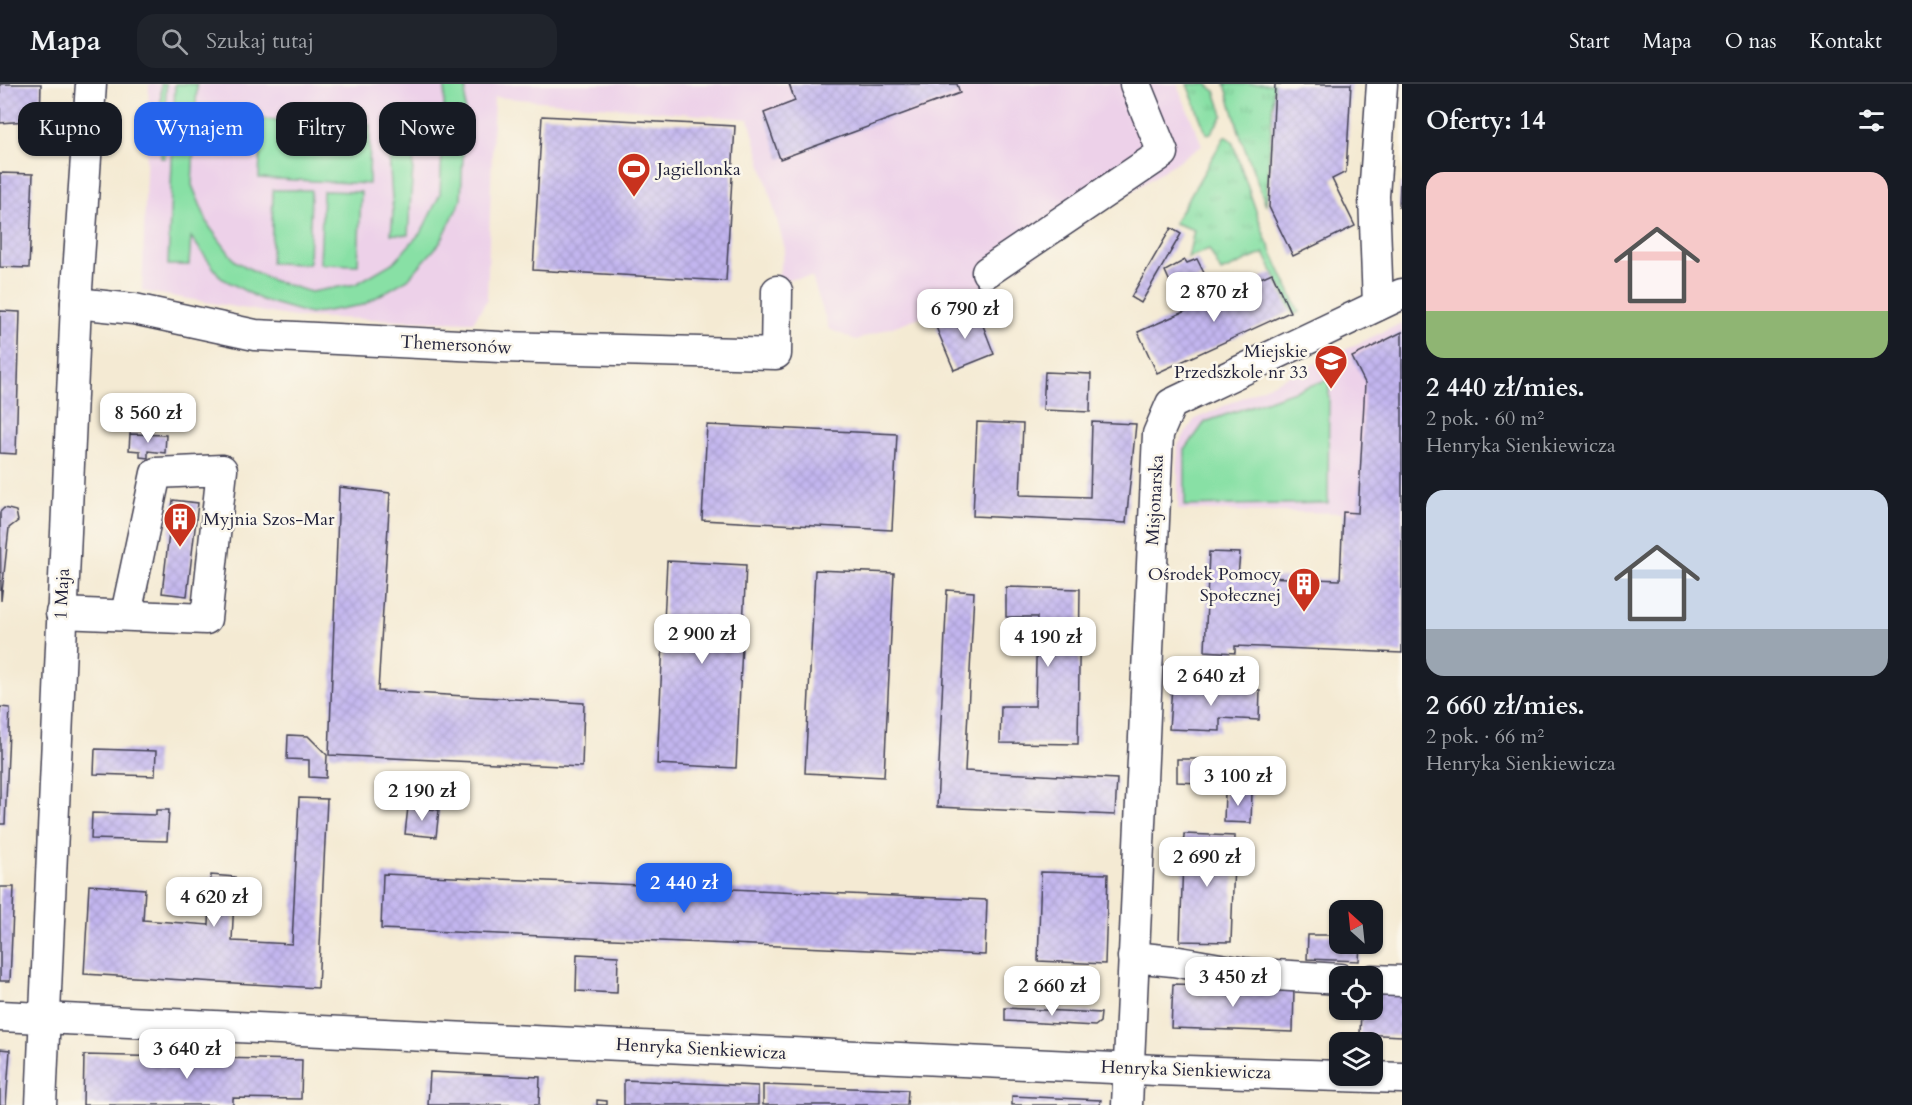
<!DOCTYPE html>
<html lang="pl">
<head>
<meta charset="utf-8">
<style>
	body { margin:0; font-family:Cardo,serif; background:#20242c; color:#f1f3f6; height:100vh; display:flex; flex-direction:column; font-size:22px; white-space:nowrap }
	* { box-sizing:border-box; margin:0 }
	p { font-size:20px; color:#9ea1a6 }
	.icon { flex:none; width:33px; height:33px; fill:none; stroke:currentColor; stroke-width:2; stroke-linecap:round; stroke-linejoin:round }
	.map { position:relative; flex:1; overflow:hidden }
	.details { display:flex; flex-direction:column; background:#171b24; width:510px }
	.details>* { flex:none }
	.top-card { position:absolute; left:18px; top:18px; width:570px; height:54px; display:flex; gap:12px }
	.needle { width:39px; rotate:333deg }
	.buttons { position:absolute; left:1329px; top:816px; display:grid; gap:12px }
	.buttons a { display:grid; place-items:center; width:54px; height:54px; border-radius:12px; background:#171b24; box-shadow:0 2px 4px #0004; font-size:30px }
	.price { position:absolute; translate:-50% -51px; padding:0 14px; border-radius:12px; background:#fff; color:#222; font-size:20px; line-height:39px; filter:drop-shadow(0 2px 3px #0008) }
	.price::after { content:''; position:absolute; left:50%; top:36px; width:18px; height:14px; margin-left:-9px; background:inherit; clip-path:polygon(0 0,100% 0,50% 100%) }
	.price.on { background:#2563eb; color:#fff }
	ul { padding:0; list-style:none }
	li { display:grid; align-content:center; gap:12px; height:318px; padding:0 24px }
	li span { display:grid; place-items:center; height:186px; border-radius:18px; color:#555 }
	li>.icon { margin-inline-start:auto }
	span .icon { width:108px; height:108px; fill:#fffc; stroke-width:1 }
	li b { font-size:26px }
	h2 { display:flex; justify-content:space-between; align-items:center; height:72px; padding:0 24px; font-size:26px }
	.pill { padding:0 21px; border-radius:18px; background:#171b24; box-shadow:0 2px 4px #0004; font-size:21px; line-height:54px }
	.pill.on { background:#2563eb; color:#fff }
	header { display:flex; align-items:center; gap:36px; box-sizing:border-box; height:84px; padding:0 30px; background:#171b24; border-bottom:2px solid #363941 }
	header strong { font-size:28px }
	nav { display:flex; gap:33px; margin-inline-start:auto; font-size:21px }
	.search { width:420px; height:54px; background:#20242c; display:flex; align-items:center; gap:15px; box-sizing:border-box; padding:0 21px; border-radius:18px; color:#9ea1a6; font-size:22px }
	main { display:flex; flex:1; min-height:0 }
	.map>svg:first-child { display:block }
	.built { fill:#edd1e9 }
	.grass { fill:url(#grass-tufts); stroke:#558170; stroke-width:1.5 }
	.park { fill:#88e0a5; stroke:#558170; stroke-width:1.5 }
	.building { fill:url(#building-cross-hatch) }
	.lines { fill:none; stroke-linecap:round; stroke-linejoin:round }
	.minor-casing { stroke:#424052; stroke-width:33 }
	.minor { stroke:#fff; stroke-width:30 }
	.labels { text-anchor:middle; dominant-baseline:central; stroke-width:5; stroke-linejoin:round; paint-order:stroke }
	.poi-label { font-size:18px; fill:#22223b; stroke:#fbf7ec; text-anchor:start }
	.street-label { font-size:18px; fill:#22223b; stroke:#fbf7ec }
</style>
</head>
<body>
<header>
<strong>Mapa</strong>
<div class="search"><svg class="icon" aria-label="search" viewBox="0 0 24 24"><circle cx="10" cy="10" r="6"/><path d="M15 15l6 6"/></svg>Szukaj tutaj</div>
<nav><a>Start</a><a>Mapa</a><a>O nas</a><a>Kontakt</a></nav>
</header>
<main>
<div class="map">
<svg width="1402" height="1021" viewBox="0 0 1402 1021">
	<defs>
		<pattern id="grass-tufts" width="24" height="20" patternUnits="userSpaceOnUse" patternTransform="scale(1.5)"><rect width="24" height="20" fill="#88e0a5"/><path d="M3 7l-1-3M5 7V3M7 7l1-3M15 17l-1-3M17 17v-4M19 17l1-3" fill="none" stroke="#75c08f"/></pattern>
		<pattern id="building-cross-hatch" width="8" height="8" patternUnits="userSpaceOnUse" patternTransform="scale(1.5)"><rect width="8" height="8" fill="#c3b6ef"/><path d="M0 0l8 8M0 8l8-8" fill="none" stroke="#a79cce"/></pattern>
	</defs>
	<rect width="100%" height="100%" fill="#fbf7ec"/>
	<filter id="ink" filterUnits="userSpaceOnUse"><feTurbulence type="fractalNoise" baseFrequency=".0167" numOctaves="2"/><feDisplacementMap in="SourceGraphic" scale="12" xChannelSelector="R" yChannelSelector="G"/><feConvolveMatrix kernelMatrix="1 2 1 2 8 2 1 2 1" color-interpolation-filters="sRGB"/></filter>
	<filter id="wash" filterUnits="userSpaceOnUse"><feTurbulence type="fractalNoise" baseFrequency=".008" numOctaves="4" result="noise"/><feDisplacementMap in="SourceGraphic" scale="24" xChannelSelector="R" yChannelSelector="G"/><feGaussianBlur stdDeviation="1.35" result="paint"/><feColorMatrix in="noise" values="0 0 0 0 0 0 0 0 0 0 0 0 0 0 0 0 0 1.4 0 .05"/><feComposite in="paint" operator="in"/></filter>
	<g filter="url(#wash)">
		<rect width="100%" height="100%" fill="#f4ead3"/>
		<g class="built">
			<polygon points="149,0 1177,0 1202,61 970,215 856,256 829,245 812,193 777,196 785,165 749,35 494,13 487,216 473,238 294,233 142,207"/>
			<polygon points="1402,239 1402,430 1178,426 1178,361 1194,336"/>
		</g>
		<g class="grass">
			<polygon points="1187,0 1207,0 1215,7 1223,31 1210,50 1206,49"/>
			<polygon points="1225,0 1274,0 1266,121 1242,57"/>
			<polygon points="1225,52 1232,57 1265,153 1299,228 1294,231 1264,169 1221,188 1209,165 1188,174 1194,146 1174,139"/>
		</g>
		<g class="park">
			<polygon points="161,0 166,0 165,74 161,74"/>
			<polygon points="175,0 197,0 192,101 209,142 235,177 271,196 311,208 356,200 394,178 422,147 440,110 445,0 466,0 461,116 440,159 408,195 363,221 310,230 262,216 221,194 191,153 189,181 168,181"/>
			<polygon points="262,35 370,41 369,100 259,94"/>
			<polygon points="389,70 414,70 408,151 391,150 393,129"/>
			<polygon points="273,106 311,106 309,180 271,179"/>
			<polygon points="323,107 361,108 358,181 320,180"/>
			<polygon points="1329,295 1328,419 1185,422 1185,366 1205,338"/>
		</g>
		<g id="blocks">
			<g class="building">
				<polygon points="0,0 41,0 40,36 0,39"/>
				<polygon points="789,0 957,0 960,9 780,75 764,29 795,17"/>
				<polygon points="1275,0 1351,0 1346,88 1332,95 1355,142 1293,172 1269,123"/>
				<polygon points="542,32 735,42 726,197 533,186"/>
				<polygon points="0,89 33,90 29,184 0,183"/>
				<polygon points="1400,99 1402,99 1402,125 1399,123"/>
				<polygon points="1171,144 1181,150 1141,219 1131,213"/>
				<polygon points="1197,175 1205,191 1174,207 1165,187 1185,176 1187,179"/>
				<polygon points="1272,189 1290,228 1157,289 1138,248"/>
				<polygon points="977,226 994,270 954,286 936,243"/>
				<polygon points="0,227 20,228 16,370 0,369"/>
				<polygon points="1402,248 1402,569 1235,562 1235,569 1205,567 1209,468 1240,469 1238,492 1340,496 1343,428 1358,429 1365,299 1352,273"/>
				<polygon points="1045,288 1091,290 1090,328 1043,326"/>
				<polygon points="977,338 1023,340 1020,411 1090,413 1092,338 1136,340 1126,439 973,432"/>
				<polygon points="707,341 897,350 892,446 702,436"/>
				<polygon points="130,350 166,351 165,369 148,367 148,374 140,373 140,367 129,366"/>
				<polygon points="339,403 390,409 378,607 584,619 582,683 329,671"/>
				<polygon points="173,416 198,419 187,512 162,509"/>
				<polygon points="4,424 16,427 18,437 9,444 1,517 0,428"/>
				<polygon points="667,477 746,481 736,684 657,680"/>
				<polygon points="815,486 894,489 884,693 805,689"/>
				<polygon points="1006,503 1080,505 1078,660 1000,659 1001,622 1035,622 1037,533 1006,533"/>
				<polygon points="947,506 974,508 965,687 1117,695 1115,731 937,723"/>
				<polygon points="1172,602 1260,606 1259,636 1220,634 1220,647 1169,645"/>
				<polygon points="0,623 10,624 5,740 0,740"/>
				<polygon points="288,651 308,652 327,671 326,694 309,693 309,676 287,675"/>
				<polygon points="95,665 156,667 155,692 94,690"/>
				<polygon points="1177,675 1199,675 1199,699 1177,698"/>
				<polygon points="1225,707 1252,708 1251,739 1224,738"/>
				<polygon points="299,714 327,715 318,904 84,890 89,801 145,805 143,836 209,841 211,791 235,793 232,857 292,860"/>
				<polygon points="408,723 439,726 436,753 405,750"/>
				<polygon points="156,726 169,726 167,757 91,755 92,729 156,731"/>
				<polygon points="1184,750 1235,752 1231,858 1180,857"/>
				<polygon points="1041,788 1108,790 1105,880 1038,877"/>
				<polygon points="383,790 987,816 985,871 381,845"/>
				<polygon points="0,803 14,803 10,897 0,897"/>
				<polygon points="1308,851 1340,851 1340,860 1360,860 1359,877 1307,875"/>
				<polygon points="577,870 618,872 617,909 576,907"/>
				<polygon points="1173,900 1294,904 1293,948 1171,944"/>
				<polygon points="1372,907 1402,908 1402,952 1360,950 1361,926 1372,926"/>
				<polygon points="1005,924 1101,929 1100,938 1095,942 1005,937"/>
				<polygon points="0,965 10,966 6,1021 0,1021"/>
				<polygon points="84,971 302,976 301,1015 233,1014 233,1021 83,1021"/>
				<polygon points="430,988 540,993 539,1021 428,1021"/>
				<polygon points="624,996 758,1002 758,1021 624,1021"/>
				<polygon points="763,1001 908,1006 907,1021 763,1021"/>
				<polygon points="1012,1012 1101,1016 1100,1021 1012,1021"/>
				<polygon points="597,1016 607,1017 607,1021 597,1021"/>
			</g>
		</g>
	</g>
	<g filter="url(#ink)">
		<use href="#blocks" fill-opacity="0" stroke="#424052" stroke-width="1.5"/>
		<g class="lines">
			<g class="minor-casing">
				<g id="minor">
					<polyline points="987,188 1163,69 1135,0"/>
					<polyline points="76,219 134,225 255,251 500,263 776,270 777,207"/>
					<polyline points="1378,221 1374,112 1382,0"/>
					<polyline points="61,529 206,535 222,386 156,389 126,530"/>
					<polyline points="1133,873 1173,877 1244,889 1340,895"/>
					<polyline points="1372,896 1402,897"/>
					<polyline points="0,932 1156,986 1402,994"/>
					<polyline points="41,1021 76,219 91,0"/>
					<polyline points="1127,1021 1158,350 1171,320 1402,210"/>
				</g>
			</g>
			<use href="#minor" class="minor"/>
		</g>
	</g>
	<defs>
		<g id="stadium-pin" transform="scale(1.725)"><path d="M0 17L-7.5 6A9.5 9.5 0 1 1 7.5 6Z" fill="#c8321e" stroke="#fbf7ec"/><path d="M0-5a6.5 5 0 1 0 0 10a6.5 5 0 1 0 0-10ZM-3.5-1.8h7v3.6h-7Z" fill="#fff"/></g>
		<g id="school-pin" transform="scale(1.725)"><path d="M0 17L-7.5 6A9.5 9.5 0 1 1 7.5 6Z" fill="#c8321e" stroke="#fbf7ec"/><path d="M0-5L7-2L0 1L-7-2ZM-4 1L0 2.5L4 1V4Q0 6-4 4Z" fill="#fff"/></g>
		<g id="building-pin" transform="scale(1.725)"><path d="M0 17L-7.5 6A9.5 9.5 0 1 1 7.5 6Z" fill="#c8321e" stroke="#fbf7ec"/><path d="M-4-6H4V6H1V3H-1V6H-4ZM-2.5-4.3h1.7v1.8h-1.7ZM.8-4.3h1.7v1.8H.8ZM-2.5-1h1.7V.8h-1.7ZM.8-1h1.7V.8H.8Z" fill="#fff"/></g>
	</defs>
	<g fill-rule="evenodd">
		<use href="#stadium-pin" x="634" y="85"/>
		<use href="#school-pin" x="1331" y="277"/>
		<use href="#building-pin" x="180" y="435"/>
		<use href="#building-pin" x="1304" y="500"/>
	</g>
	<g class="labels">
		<g class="poi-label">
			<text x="657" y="85">Jagiellonka</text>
			<text x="1308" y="267" text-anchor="end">Miejskie<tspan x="1308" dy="21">Przedszkole nr 33</tspan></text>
			<text x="203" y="435">Myjnia Szos-Mar</text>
			<text x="1281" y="490" text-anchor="end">Ośrodek Pomocy<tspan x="1281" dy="21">Społecznej</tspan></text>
		</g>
		<g class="street-label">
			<text transform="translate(456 261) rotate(3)">Themersonów</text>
			<text transform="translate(1155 416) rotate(-87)">Misjonarska</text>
			<text transform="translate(62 510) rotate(-87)">1 Maja</text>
			<text transform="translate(701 965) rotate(3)">Henryka Sienkiewicza</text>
			<text transform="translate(1186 986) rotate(2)">Henryka Sienkiewicza</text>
		</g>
	</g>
</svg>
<div class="buttons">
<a><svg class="needle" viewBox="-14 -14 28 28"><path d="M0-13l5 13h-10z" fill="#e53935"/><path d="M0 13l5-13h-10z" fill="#9ea1a6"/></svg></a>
<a><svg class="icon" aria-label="locate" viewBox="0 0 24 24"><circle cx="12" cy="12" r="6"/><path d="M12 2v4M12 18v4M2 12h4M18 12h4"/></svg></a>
<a><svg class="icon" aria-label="layers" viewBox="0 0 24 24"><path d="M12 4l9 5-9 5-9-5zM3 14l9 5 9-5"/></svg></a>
</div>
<b class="price" style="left:1214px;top:239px">2 870 zł</b>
<b class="price" style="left:965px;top:256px">6 790 zł</b>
<b class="price" style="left:148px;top:360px">8 560 zł</b>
<b class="price" style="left:702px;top:581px">2 900 zł</b>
<b class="price" style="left:1048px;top:584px">4 190 zł</b>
<b class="price" style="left:1211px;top:623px">2 640 zł</b>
<b class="price" style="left:1238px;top:723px">3 100 zł</b>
<b class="price" style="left:422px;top:738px">2 190 zł</b>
<b class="price" style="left:1207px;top:804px">2 690 zł</b>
<b class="price on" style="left:684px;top:830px">2 440 zł</b>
<b class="price" style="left:214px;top:844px">4 620 zł</b>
<b class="price" style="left:1233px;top:924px">3 450 zł</b>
<b class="price" style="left:1052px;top:933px">2 660 zł</b>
<b class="price" style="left:187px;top:996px">3 640 zł</b>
<div class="top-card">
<a class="pill">Kupno</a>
<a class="pill on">Wynajem</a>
<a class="pill">Filtry</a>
<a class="pill">Nowe</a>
</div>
</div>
<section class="details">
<h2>Oferty: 14<svg class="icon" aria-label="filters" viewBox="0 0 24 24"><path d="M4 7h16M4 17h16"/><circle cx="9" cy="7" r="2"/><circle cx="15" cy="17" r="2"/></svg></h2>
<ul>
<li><span style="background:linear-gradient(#f6c9c9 75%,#8fb573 0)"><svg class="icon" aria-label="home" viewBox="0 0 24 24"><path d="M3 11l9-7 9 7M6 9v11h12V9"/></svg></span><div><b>2 440 zł/mies.</b><p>2 pok. · 60 m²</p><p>Henryka Sienkiewicza</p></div></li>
<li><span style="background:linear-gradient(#c9d6e8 75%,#9aa5b1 0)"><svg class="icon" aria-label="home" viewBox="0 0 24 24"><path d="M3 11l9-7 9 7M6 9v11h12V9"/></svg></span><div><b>2 660 zł/mies.</b><p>2 pok. · 66 m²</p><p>Henryka Sienkiewicza</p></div></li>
</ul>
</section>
</main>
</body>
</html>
